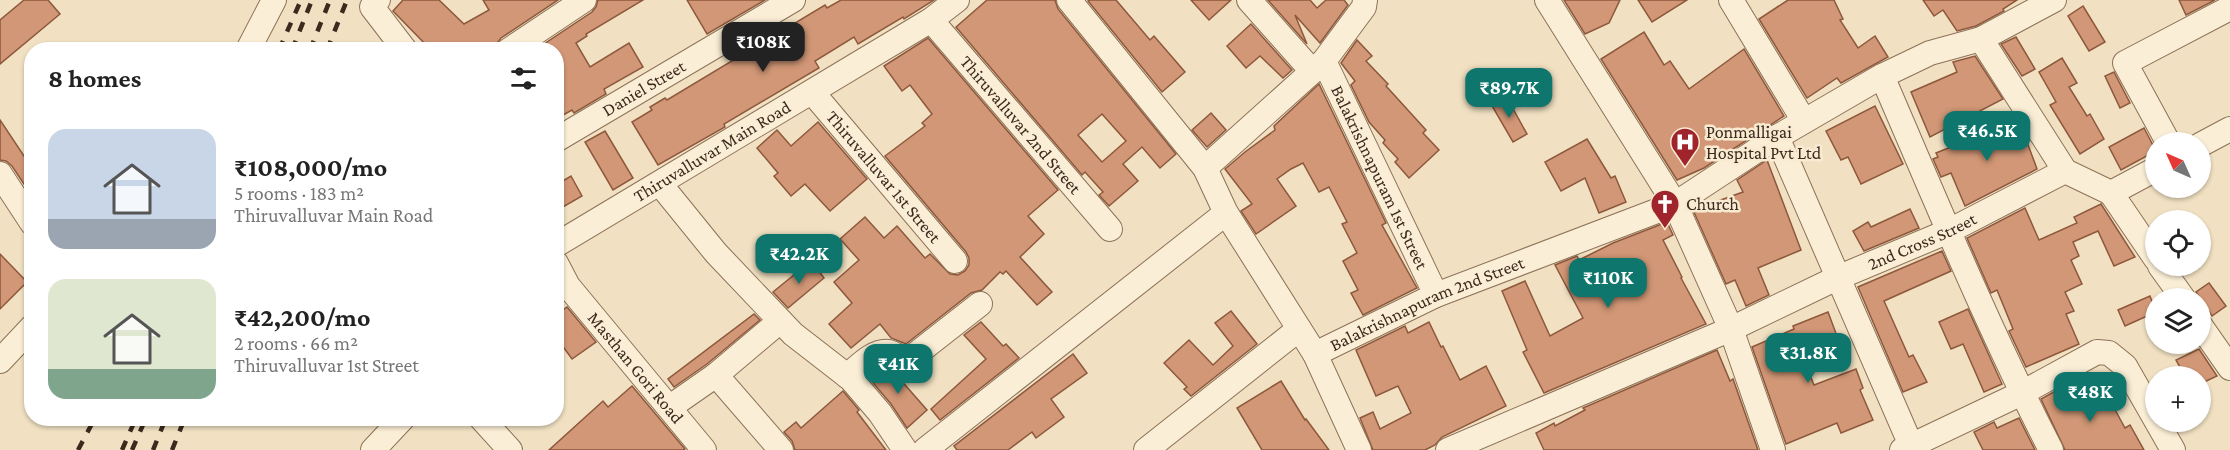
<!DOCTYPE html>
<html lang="en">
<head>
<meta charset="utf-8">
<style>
	body { margin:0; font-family:"Crimson Pro",serif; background:#f2f2f2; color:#222; height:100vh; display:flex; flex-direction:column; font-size:22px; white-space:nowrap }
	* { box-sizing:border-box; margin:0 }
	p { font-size:20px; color:#767676 }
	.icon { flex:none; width:33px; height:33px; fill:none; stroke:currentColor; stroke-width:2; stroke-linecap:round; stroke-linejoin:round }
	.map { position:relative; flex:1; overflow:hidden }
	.panel { position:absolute; left:24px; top:42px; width:540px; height:384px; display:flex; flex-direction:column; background:#fff; border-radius:24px; box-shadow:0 2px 4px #0004 }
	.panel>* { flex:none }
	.needle { width:39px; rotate:315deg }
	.fabs { position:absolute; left:2145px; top:132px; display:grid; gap:12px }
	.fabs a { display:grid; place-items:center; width:66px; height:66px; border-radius:50%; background:#fff; box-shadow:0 2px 4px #0004; font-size:30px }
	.price { position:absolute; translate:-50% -51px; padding:0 14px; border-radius:12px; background:#0f766e; color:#fff; font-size:20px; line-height:39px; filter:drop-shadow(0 2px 3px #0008) }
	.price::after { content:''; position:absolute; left:50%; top:36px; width:18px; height:14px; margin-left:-9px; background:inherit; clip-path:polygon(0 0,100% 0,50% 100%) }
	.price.on { background:#222; color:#fff }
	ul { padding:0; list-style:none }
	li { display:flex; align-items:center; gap:18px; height:150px; padding:0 24px }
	li span { display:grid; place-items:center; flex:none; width:168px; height:120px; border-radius:18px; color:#555 }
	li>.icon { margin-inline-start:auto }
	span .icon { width:72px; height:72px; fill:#fffc; stroke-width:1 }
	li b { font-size:26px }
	h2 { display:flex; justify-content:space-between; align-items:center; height:72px; padding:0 24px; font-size:26px }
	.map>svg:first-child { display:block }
	.building { fill:#d19776; stroke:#8d583c; stroke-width:1.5; fill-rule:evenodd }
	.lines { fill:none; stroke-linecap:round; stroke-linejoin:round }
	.minor-casing { stroke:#8c7158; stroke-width:26 }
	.minor { stroke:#fbeed6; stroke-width:24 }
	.rail { stroke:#3b2a1d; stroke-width:4.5; stroke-dasharray:10 10; stroke-linecap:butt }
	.labels { text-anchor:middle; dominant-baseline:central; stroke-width:5; stroke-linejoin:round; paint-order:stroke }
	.street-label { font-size:18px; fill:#3b2a1d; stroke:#f8ebd2 }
	.poi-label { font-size:18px; fill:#3b2a1d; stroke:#f8ebd2; text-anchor:start }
</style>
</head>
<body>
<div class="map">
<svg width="2230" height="450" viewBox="0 0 2230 450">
	<rect width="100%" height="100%" fill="#f1e1c2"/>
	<g class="building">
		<polygon points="24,0 48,0 60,14 0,64 0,20"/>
		<polygon points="403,0 439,0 464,24 489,10 483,0 558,0 501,38 497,43 495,50 431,50 393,11"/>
		<polygon points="598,0 643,0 586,34 587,36 576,43 590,67 629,43 643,67 604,89 606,94 574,113 572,110 556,119 556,50 535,50 592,12 596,7"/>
		<polygon points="687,0 765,0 707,34"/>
		<polygon points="841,0 934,0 904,19 903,17 858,44 854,37 815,61 819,68 724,124 725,127 658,165 632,122 652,110 650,107 665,98 667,100 825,5 827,8"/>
		<path d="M987,0H1055L1058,9L1176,154L1160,168L1142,147L1123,164L1138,181L1109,206L1099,195L1103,192L1085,172L1082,175L956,27ZM1102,114L1126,141L1102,162L1078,135Z"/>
		<polygon points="1090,0 1116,0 1150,40 1154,36 1185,72 1162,92 1088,1"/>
		<polygon points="1191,0 1231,0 1209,20"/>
		<polygon points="1268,0 1310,0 1317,8 1326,0 1344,0 1348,5 1320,43 1295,15 1307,44"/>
		<polygon points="1564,0 1620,0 1609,23 1585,34"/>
		<polygon points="1638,0 1687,0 1652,22"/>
		<polygon points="1788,0 1834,0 1843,19 1840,20 1858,48 1875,36 1888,57 1841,83 1837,78 1807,98 1759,19"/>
		<polygon points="1923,0 2017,0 2003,9 2004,11 1976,26 1957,31 1943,10 1934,16"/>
		<polygon points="2179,0 2215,0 2186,15"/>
		<polygon points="2083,6 2105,42 2089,51 2068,16"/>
		<polygon points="1251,24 1292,70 1283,78 1260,56 1246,68 1227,46"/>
		<polygon points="1644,32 1664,65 1670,61 1689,89 1744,49 1784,116 1704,168 1677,180 1601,59"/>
		<polygon points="2016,37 2035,69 2022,76 2001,44"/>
		<polygon points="928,38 1058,190 1028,216 1044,234 1020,257 1052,292 1037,305 1006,271 1003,274 1000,272 982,290 971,293 906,344 891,338 880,324 851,348 829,324 852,303 834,282 859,260 840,239 865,217 884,238 897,226 925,258 930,254 950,274 958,275 965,271 969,265 969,258 966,252 885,156 925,126 922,123 932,114 910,85 902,91 884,66"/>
		<polygon points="1357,40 1372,56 1366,61 1388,84 1386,86 1426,130 1423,133 1439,150 1409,178 1395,162 1398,159 1383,143 1385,140 1369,122 1351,85 1355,81 1341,63"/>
		<polygon points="1975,56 2003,99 1930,137 1911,92 1957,72 1953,62"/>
		<polygon points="2062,58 2077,83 2069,87 2087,116 2090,114 2104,139 2080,154 2050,105 2056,102 2039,72"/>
		<polygon points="2114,72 2130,103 2120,108 2105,76"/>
		<polygon points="1319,84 1386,223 1382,225 1417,288 1363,315 1351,293 1358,290 1343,261 1357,253 1342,224 1347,222 1329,187 1319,192 1303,163 1291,169 1277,179 1296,206 1256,234 1241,211 1252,204 1225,169 1245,152 1275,130 1274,126"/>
		<polygon points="1506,96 1527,134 1513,142 1491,104"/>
		<polygon points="1875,106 1903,164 1861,184 1848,157 1841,160 1826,131"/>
		<polygon points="1211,113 1226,130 1207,147 1192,130"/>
		<polygon points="0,120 32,168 32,196 12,166 6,161 0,160"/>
		<polygon points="2016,121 2023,131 2037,169 1965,206 1951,173 1941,177 1933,159 1938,157 1936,153"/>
		<polygon points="818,122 867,179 830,211 805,184 791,196 774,176 778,173 757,148 777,130 791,146"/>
		<polygon points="2144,128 2156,151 2121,170 2109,147"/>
		<polygon points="605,131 633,178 613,190 585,142"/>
		<polygon points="1587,139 1611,178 1615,176 1626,202 1599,213 1585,178 1561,191 1545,162"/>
		<polygon points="1767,160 1801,250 1758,268 1769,295 1746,306 1735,280 1726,284 1693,210 1743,192 1737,180"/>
		<polygon points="571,176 582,196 556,211 556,185"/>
		<polygon points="2101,204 2135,257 2114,266 2098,231 2073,242 2079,256 2071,260 2082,284 2065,292 2074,311 2066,314 2079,344 2026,367 2009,331 2013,329 1997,290 1991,293 1967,238 2025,208 2039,240 2077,223 2074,217"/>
		<polygon points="1910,209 1919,228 1864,251 1853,231 1868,222 1871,227"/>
		<polygon points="1667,222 1673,235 1663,240 1682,277 1681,278 1706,324 1544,393 1523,352 1527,350 1502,291 1525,281 1550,336 1583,318 1555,265 1577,256 1579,260 1613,243"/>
		<polygon points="1942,251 1951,271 1884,301 1909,357 1913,355 1927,382 1903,392 1858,287"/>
		<polygon points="0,254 27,282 0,309"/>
		<polygon points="811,261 824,278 788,308 773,292"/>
		<polygon points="2209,283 2226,306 2212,316 2196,292"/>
		<polygon points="2150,296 2156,312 2125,326 2118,310"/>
		<polygon points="567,307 596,342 572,359 556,337 556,315"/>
		<polygon points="1968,309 2002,384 1984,392 1963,344 1951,349 1939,322"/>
		<polygon points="1231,311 1257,344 1191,396 1184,389 1187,387 1164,363 1189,340 1213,365 1233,346 1215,323"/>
		<polygon points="1828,312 1837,336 1800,351 1814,385 1856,369 1863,388 1860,390 1873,420 1841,433 1837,423 1786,444 1752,347 1794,329 1793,326"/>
		<polygon points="754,314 760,320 707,364 674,387 668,379"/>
		<polygon points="981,322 1003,346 1006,344 1019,358 940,420 931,409 986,359 964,335"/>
		<polygon points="1429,322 1441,347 1443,346 1460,380 1486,366 1506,406 1442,437 1435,445 1425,450 1373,450 1360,418 1373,412 1380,429 1411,413 1398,386 1376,396 1356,350 1405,326 1408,333"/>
		<polygon points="2199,349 2217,376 2200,384 2200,376 2185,376 2176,360"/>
		<polygon points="1717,350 1730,381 1733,379 1758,450 1544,450 1536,433 1554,423 1555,426 1585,410 1583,408"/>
		<polygon points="1073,354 1087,373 1051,399 1064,417 1036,438 1032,432 1008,450 957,450 954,446"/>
		<polygon points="885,366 904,373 899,378 927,410 907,428 891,404 868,377"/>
		<polygon points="1281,381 1305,420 1306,419 1329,450 1262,450 1237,408"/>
		<polygon points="2101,384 2125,428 2130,425 2144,450 2065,450 2041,399 2059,389 2068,404"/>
		<polygon points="632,386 685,449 683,450 549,450 603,401 608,407"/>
		<polygon points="843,391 859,410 857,412 886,450 795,450 792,441 784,432 796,422 801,428"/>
		<polygon points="2019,418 2035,450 1983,450 1974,432 1994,422 1997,428"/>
	</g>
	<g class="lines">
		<g class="minor-casing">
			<g id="minor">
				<polyline points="378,0 372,7 405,50"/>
				<polyline points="1069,0 1205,168 1226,213 1315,354 1359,450"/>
				<polyline points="1249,0 1312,71"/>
				<polyline points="1547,0 1675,204 1731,329 1773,450"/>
				<polyline points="1731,0 1804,121"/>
				<path id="s1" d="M931,20L1110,229"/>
				<polyline points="1981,39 2065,171"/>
				<polyline points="248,50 274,0"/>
				<polyline points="509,50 584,0"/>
				<path id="s2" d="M1324,61L1436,295"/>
				<path d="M1882,76C1936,201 1988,328 2051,450"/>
				<path id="s3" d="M812,92L955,261"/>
				<polyline points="1777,137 1913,450"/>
				<path id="s4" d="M556,140L793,0"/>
				<polyline points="2168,142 2125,63 2230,8"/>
				<polyline points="2200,145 2230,129"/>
				<polyline points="1205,168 1324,61 1364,7 1365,0"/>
				<polyline points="0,174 32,223"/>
				<polyline points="660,184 716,253 793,334 851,379 880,413 905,450"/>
				<polyline points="2111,193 2156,259"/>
				<polyline points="2111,193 2156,169"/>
				<path id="s5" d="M556,245L931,20L957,0"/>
				<path id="s6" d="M556,263L568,286L704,450"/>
				<polyline points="2160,266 2183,298"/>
				<polyline points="2200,325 2230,368"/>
				<path id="s7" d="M1315,354L1436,295L1675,204L1777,137L1882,76L1930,53L1981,39L2054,0"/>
				<polyline points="0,361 32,327"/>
				<polyline points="716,375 780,321"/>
				<path d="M847,376C857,368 874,349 889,352C897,354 902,361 911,358L980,304"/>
				<polyline points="670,407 716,375 781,450"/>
				<polyline points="481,418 510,450"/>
				<polyline points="373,450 403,418"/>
				<polyline points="925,450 1226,213"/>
				<polyline points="1146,450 1299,329"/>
				<path id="s8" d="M1448,450L1731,329L1837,278L1949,231L2065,171L2111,193"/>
				<polyline points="1902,450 2022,393 2097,352 2109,353 2125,366 2173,450"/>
			</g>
		</g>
		<use href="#minor" class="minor"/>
		<g class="rail">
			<polyline points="279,50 301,0"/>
			<polyline points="292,50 312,0"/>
			<polyline points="310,50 330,0"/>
			<polyline points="327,50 347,0"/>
			<polyline points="78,450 95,418"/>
			<polyline points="122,450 136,418"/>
			<polyline points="132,450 146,418"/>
			<polyline points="153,450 166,418"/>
			<polyline points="172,450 185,418"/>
		</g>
	</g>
	<defs>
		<g id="hospital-pin" transform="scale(1.5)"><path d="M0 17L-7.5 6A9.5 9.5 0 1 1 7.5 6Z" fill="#9f242b" stroke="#f8ebd2"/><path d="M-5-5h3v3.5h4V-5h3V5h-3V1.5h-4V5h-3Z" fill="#fff"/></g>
		<g id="church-pin" transform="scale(1.5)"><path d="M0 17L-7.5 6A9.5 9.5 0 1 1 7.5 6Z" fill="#9f242b" stroke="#f8ebd2"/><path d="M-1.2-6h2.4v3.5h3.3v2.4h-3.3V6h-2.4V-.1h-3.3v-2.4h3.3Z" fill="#fff"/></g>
	</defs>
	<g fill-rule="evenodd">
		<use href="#hospital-pin" x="1685" y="142"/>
		<use href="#church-pin" x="1665" y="204"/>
	</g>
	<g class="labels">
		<g class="street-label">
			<text stroke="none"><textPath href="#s4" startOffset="102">Daniel Street</textPath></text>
			<text stroke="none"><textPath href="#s1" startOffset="138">Thiruvalluvar 2nd Street</textPath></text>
			<text stroke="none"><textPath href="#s5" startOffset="182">Thiruvalluvar Main Road</textPath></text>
			<text stroke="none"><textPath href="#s3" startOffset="111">Thiruvalluvar 1st Street</textPath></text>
			<text stroke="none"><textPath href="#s2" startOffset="129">Balakrishnapuram 1st Street</textPath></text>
			<text stroke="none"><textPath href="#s8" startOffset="518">2nd Cross Street</textPath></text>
			<text stroke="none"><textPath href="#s7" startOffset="123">Balakrishnapuram 2nd Street</textPath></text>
			<text stroke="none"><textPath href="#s6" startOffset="132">Masthan Gori Road</textPath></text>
		</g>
		<g class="poi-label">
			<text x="1706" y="132">Ponmalligai<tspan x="1706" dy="21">Hospital Pvt Ltd</tspan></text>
			<text x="1686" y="204">Church</text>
		</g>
	</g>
</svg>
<div class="fabs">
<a><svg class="needle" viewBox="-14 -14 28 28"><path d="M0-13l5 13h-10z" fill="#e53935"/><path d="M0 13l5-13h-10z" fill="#767676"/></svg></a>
<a><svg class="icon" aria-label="locate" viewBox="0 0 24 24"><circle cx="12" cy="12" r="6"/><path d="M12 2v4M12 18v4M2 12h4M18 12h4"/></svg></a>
<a><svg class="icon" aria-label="layers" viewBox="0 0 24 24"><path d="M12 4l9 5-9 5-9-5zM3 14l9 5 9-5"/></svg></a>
<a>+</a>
</div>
<b class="price on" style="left:763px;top:73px">₹108K</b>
<b class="price" style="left:1509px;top:119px">₹89.7K</b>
<b class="price" style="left:1987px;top:162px">₹46.5K</b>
<b class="price" style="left:799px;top:285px">₹42.2K</b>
<b class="price" style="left:1608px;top:309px">₹110K</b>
<b class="price" style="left:1808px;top:384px">₹31.8K</b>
<b class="price" style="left:898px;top:395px">₹41K</b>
<b class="price" style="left:2090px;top:423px">₹48K</b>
<section class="panel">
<h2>8 homes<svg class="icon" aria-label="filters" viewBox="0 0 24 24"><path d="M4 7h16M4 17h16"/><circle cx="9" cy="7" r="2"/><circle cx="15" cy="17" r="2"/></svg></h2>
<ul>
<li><span style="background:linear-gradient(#c9d6e8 75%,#9aa5b1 0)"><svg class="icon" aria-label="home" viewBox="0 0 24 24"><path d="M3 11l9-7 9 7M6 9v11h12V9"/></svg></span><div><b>₹108,000/mo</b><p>5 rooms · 183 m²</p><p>Thiruvalluvar Main Road</p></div></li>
<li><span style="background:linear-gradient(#dfe7d0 75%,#7fa58c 0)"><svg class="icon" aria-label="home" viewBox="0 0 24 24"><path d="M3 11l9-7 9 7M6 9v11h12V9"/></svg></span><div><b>₹42,200/mo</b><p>2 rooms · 66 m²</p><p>Thiruvalluvar 1st Street</p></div></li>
</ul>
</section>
</div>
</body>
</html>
